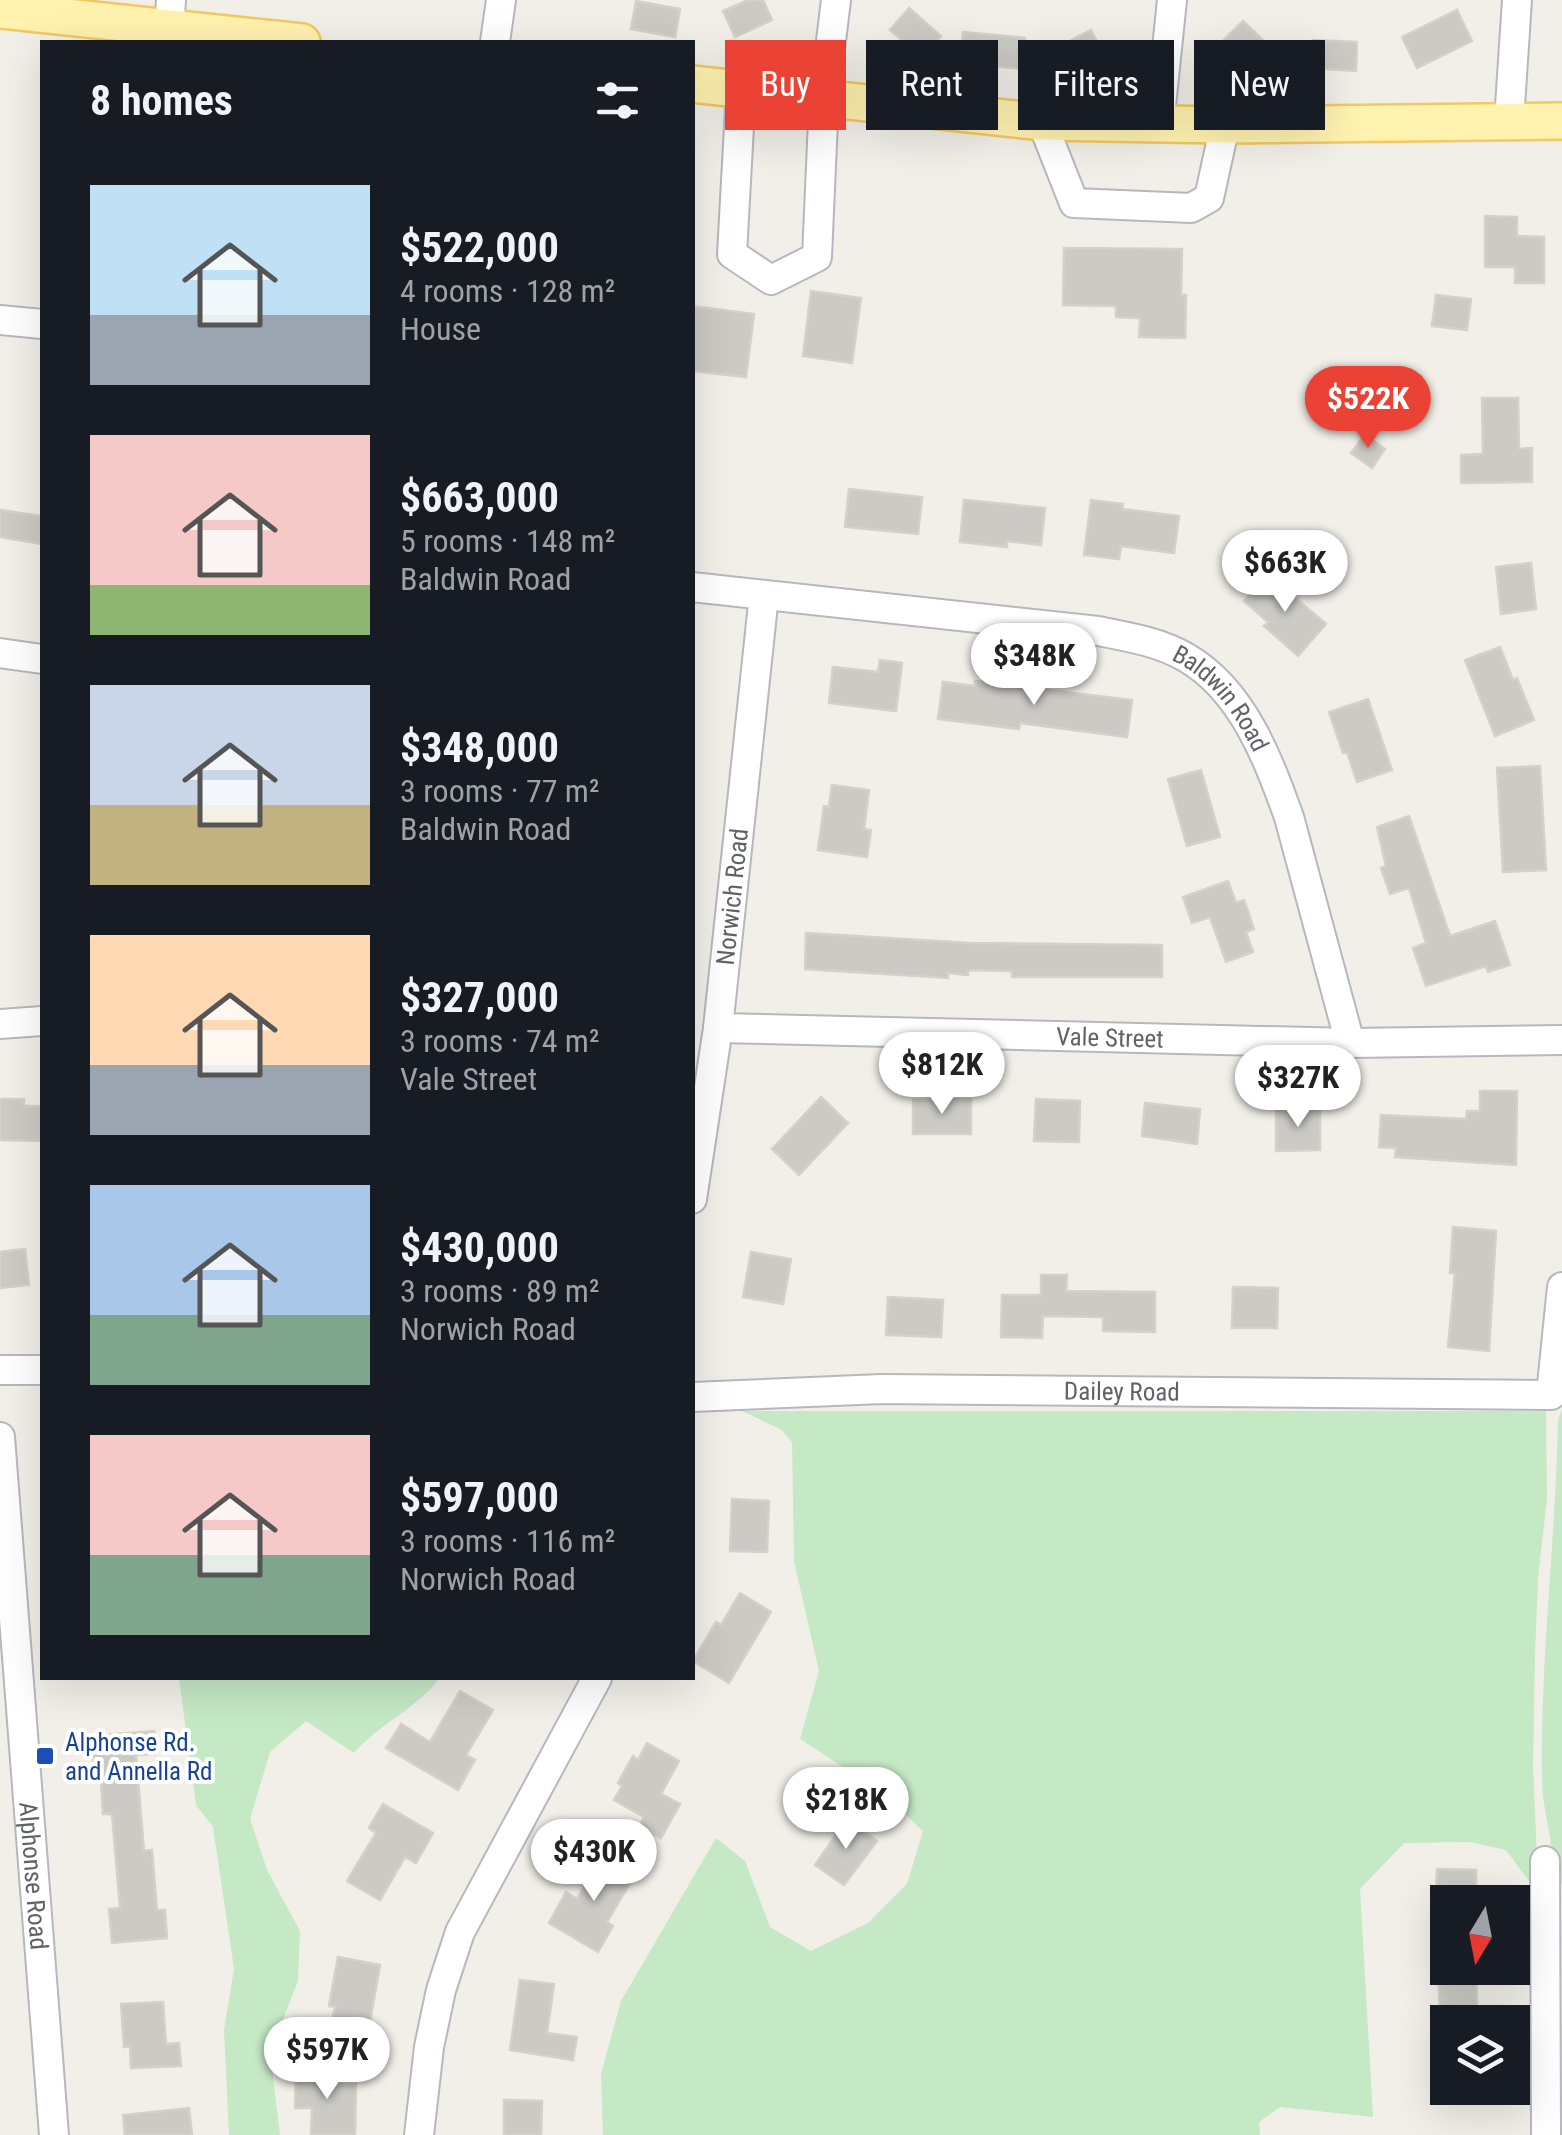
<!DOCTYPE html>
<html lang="en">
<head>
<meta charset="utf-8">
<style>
	body { margin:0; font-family:"Roboto Condensed",sans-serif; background:#242831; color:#f1f3f6; height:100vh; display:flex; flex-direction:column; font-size:38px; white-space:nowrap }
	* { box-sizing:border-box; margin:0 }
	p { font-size:32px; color:#9ea1a6 }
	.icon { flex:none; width:55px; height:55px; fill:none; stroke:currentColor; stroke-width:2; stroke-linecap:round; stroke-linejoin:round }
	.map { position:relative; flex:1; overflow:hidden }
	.sheet { position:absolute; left:40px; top:40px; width:655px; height:1640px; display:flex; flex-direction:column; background:#171b24; border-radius:0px; box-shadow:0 10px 40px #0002 }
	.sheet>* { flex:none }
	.top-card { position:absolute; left:725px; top:40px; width:685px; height:90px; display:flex; gap:20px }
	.needle { width:65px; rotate:190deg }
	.tools { position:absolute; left:1430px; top:1885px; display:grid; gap:20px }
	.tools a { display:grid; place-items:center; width:100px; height:100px; border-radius:0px; background:#171b24; box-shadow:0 10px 40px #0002; font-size:50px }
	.price { position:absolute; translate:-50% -85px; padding:0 22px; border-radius:35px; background:#fff; color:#222; font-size:32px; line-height:65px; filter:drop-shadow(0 2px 5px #0008) }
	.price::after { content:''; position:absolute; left:50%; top:60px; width:30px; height:22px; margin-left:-15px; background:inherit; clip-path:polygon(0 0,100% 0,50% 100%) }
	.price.active { background:#ea4335; color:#fff }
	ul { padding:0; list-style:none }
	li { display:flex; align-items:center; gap:30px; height:250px; padding:0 50px }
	li span { display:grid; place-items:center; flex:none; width:280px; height:200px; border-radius:0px; color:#555 }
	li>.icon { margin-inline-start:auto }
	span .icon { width:120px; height:120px; fill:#fffc; stroke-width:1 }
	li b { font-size:42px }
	h2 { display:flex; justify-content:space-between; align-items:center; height:120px; padding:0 50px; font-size:42px }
	.tag { padding:0 35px; border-radius:0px; background:#171b24; box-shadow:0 10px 40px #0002; font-size:35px; line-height:90px }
	.tag.active { background:#ea4335; color:#fff }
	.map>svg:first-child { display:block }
	.green { fill:#c5e8c5 }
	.building { fill:#cccac5; stroke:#d6d1c6; stroke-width:2.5 }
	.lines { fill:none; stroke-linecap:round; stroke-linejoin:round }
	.minor-casing { stroke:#b5b8bc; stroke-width:32 }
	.major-casing { stroke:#f2c960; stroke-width:40 }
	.minor { stroke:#fff; stroke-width:28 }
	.major { stroke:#fff2af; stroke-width:35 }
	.transit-dot { fill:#1a4fb4; stroke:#fff; stroke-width:4 }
	.labels { text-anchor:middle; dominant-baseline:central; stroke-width:8; stroke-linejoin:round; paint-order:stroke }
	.street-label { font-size:25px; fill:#5f6368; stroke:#fff }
	.transit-label { font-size:25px; fill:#164399; stroke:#fff; text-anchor:start }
</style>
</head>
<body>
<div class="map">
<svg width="1562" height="2135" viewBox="0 0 1562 2135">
	<rect width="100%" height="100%" fill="#f1efe8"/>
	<g class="green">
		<path d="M1562,1409V1884H1553C1557,1849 1542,1814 1542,1778C1540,1658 1556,1539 1558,1420Z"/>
		<polygon points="742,1411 1546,1411 1547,1498 1538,1578 1535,1655 1533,1766 1538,1878 1529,1881 1506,1850 1470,1842 1404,1843 1360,1889 1373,2117 1280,2107 1259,2122 1260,2135 603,2135 601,2074 621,2001 716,1838 745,1861 770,1927 811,1951 868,1923 907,1884 923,1831 883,1793 800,1739 819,1671 794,1561 792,1442 782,1430"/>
		<path d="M179,1678H440C416,1709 380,1723 354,1753L306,1721L270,1752L250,1819L267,1870L300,1931L298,1981L270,2052L280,2135H229L224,2030L234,1969L213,1827L196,1805Z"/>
	</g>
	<g class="building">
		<polygon points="748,0 763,0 772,20 735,37 723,11"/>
		<polygon points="636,1 680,9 675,37 631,29"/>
		<polygon points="909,8 941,36 922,58 890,30"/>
		<polygon points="1457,10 1472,41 1417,68 1402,37"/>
		<polygon points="1243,21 1273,50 1251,71 1222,42"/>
		<polygon points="1091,30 1105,57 1068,76 1054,49"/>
		<polygon points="963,32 1025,38 1022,69 960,63"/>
		<polygon points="1313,40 1357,42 1356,71 1312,68"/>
		<polygon points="1485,216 1517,217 1517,236 1544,237 1544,283 1515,283 1515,267 1485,267"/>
		<polygon points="1064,248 1182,249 1181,295 1186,295 1185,338 1139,337 1140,318 1116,317 1116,306 1063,305"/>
		<polygon points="811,291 861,298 852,363 803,356"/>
		<polygon points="1436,295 1471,299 1467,330 1432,326"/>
		<polygon points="692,306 754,314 746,377 692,371"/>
		<polygon points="1482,398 1518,398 1519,449 1532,448 1532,482 1461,483 1461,455 1483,454"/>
		<polygon points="1365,435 1385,449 1372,468 1351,453"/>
		<polygon points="849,489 922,497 918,534 845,527"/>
		<polygon points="964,500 1045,508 1041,545 1007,541 1007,547 960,542"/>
		<polygon points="1091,500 1123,504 1122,509 1179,516 1174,553 1121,546 1119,559 1084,555"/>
		<polygon points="0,510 42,516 42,544 0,537"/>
		<polygon points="1531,563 1536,609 1501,614 1496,567"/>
		<polygon points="1267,574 1326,624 1298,656 1264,626 1268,622 1244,601"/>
		<polygon points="1500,647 1513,680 1517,678 1534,720 1495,736 1465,660"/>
		<polygon points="880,660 902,663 896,711 829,703 833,667 878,672"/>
		<polygon points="975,681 1132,700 1127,737 1020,723 1019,729 938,719 943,682 975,686"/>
		<polygon points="1368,699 1392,770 1357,782 1347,752 1343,753 1329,712"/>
		<polygon points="1540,766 1546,870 1503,872 1497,768"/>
		<polygon points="1201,770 1220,837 1187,846 1168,779"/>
		<polygon points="832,785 869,790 864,829 871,830 867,857 818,850 824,806 829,807"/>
		<polygon points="1409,816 1450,936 1495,921 1510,965 1488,972 1486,966 1426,986 1413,948 1426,943 1409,888 1390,894 1381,868 1386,866 1377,827"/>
		<polygon points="1228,881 1236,903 1244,900 1254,929 1246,932 1253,952 1226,962 1210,917 1192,923 1183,897"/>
		<polygon points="806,933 970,943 1162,945 1162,977 1012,977 1012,971 968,970 968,975 948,973 948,978 805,969"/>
		<polygon points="1480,1091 1517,1091 1516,1165 1395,1157 1396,1148 1379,1147 1381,1115 1466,1119 1467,1111 1480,1111"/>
		<polygon points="821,1097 848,1123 799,1175 772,1149"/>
		<polygon points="0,1099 24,1099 24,1106 42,1106 42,1141 0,1140"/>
		<polygon points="971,1099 971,1134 913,1134 913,1100"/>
		<polygon points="1036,1099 1080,1101 1079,1142 1034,1141"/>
		<polygon points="1145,1103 1200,1109 1197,1144 1142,1136"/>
		<polygon points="1276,1109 1320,1109 1320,1150 1276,1151"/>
		<polygon points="1453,1227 1496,1231 1489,1351 1448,1347 1455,1273 1450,1273"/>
		<polygon points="25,1249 29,1285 0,1288 0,1252"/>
		<polygon points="751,1252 791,1259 783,1304 743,1297"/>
		<polygon points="1041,1275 1067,1275 1066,1291 1155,1292 1155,1332 1103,1331 1103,1317 1043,1316 1042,1338 1001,1337 1002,1295 1041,1295"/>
		<polygon points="1233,1287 1278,1288 1277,1328 1232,1328"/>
		<polygon points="888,1297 943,1300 941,1337 886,1335"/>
		<polygon points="732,1499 769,1501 767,1552 730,1551"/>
		<polygon points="740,1593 771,1612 729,1683 693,1661 716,1622 721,1625"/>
		<polygon points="460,1691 493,1710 466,1755 475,1760 458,1790 386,1748 401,1724 430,1742"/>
		<polygon points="154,1731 155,1754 136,1755 144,1851 152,1850 157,1910 165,1910 167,1938 112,1943 109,1909 120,1908 112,1814 103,1814 101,1781 95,1782 91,1736"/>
		<polygon points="647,1743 679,1761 661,1794 680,1804 661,1838 640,1826 644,1817 614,1800 622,1786 618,1783 633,1756 638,1760"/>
		<polygon points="383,1804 433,1833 416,1863 405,1857 380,1900 347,1881 376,1833 369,1828"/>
		<polygon points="847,1819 877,1841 844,1885 815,1865"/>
		<polygon points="604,1854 636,1873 607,1922 613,1926 598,1952 549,1923 566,1892 577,1899"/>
		<polygon points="1437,1869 1476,1870 1476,1902 1436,1902"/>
		<polygon points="338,1957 380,1965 369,2027 332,2020 335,2007 329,2006"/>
		<polygon points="1438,1968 1476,1968 1477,2014 1440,2015"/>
		<polygon points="520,1980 554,1984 547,2033 577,2037 573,2060 510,2050"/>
		<polygon points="163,2002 166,2044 179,2043 181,2066 131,2068 130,2046 124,2047 121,2004"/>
		<polygon points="296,2070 340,2071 339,2084 356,2084 355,2135 311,2135 312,2108 295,2108"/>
		<polygon points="504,2100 542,2101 541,2135 504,2135"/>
		<polygon points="189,2108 192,2135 125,2135 123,2115"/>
	</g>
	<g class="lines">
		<g class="minor-casing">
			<g id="minor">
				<polyline points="169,29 171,0"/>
				<polyline points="495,42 501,0"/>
				<polyline points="741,90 732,254 771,280 817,257 824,98 836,0"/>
				<polyline points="1509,121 1517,0"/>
				<polyline points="1042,122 1074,203 1191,208 1209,198 1225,125"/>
				<polyline points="1159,125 1172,0"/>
				<polyline points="0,320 42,324"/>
				<path id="s1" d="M692,587L1098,631C1129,637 1160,642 1187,658C1243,691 1268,759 1289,817L1350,1043"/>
				<polyline points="0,653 42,659"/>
				<polyline points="0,1024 42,1021"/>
				<path id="s2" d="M718,1028L1350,1043L1562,1040"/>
				<path id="s3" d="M692,1199L718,1028L764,595"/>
				<polyline points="0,1370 42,1370"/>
				<path id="s4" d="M692,1397L882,1389L1551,1395L1562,1287"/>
				<path id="s5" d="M0,1437L54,2135"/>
				<polyline points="1545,1861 1546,2135"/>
				<polyline points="419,2135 429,2047 441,1990 460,1932 597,1678"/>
			</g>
		</g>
		<g class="major-casing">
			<g id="major">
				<polyline points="0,10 302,42"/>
				<polyline points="692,84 1042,122 1225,125 1562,121"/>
			</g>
		</g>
		<use href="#minor" class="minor"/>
		<use href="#major" class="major"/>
	</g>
	<rect class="transit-dot" x="35" y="1746" width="20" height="20" rx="5"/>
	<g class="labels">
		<g class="street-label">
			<text stroke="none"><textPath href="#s1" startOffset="555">Baldwin Road</textPath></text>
			<text stroke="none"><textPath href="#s3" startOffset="305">Norwich Road</textPath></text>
			<text stroke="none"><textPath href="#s2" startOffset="392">Vale Street</textPath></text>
			<text stroke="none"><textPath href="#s4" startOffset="430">Dailey Road</textPath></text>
			<text stroke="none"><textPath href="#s5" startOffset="440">Alphonse Road</textPath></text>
		</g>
		<g class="transit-label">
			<text x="65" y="1742">Alphonse Rd.<tspan x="65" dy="29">and Annella Rd</tspan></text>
		</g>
	</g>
</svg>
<div class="tools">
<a><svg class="needle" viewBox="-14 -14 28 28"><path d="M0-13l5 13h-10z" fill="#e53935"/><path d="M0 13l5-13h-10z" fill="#9ea1a6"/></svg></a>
<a><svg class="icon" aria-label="layers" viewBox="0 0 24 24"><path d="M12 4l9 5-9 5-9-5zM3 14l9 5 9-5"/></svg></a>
</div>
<b class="price active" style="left:1368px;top:451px">$522K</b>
<b class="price" style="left:1285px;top:615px">$663K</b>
<b class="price" style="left:1034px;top:708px">$348K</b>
<b class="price" style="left:942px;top:1117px">$812K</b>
<b class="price" style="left:1298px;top:1130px">$327K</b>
<b class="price" style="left:846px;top:1852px">$218K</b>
<b class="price" style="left:594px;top:1904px">$430K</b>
<b class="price" style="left:327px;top:2102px">$597K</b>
<div class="top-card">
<a class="tag active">Buy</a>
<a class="tag">Rent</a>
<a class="tag">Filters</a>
<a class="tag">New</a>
</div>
<section class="sheet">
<h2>8 homes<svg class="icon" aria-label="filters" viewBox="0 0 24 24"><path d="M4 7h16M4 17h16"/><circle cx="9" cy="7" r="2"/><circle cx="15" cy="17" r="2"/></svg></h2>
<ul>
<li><span style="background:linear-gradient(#bfe0f5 65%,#9aa5b1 0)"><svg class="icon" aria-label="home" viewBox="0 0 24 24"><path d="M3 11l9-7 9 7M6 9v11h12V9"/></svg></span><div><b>$522,000</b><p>4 rooms · 128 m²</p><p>House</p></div></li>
<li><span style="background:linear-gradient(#f6c9c9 75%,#8fb573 0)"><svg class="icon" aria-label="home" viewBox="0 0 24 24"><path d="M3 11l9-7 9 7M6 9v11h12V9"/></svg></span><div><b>$663,000</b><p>5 rooms · 148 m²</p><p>Baldwin Road</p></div></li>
<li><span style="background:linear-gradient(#c9d6e8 60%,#c2b280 0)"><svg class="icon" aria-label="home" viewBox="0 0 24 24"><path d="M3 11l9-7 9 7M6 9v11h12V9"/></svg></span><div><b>$348,000</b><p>3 rooms · 77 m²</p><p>Baldwin Road</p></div></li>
<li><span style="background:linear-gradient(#ffd9b3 65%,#9aa5b1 0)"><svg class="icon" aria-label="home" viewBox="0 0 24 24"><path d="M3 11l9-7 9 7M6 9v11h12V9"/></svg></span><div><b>$327,000</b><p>3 rooms · 74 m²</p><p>Vale Street</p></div></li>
<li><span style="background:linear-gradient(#a9c7e8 65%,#7fa58c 0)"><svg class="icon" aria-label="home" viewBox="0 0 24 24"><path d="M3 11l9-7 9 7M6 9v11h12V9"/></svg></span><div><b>$430,000</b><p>3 rooms · 89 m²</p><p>Norwich Road</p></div></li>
<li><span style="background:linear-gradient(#f6c9c9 60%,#7fa58c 0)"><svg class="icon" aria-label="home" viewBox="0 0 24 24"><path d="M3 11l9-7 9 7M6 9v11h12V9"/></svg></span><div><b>$597,000</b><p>3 rooms · 116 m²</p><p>Norwich Road</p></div></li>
</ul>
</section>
</div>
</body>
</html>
